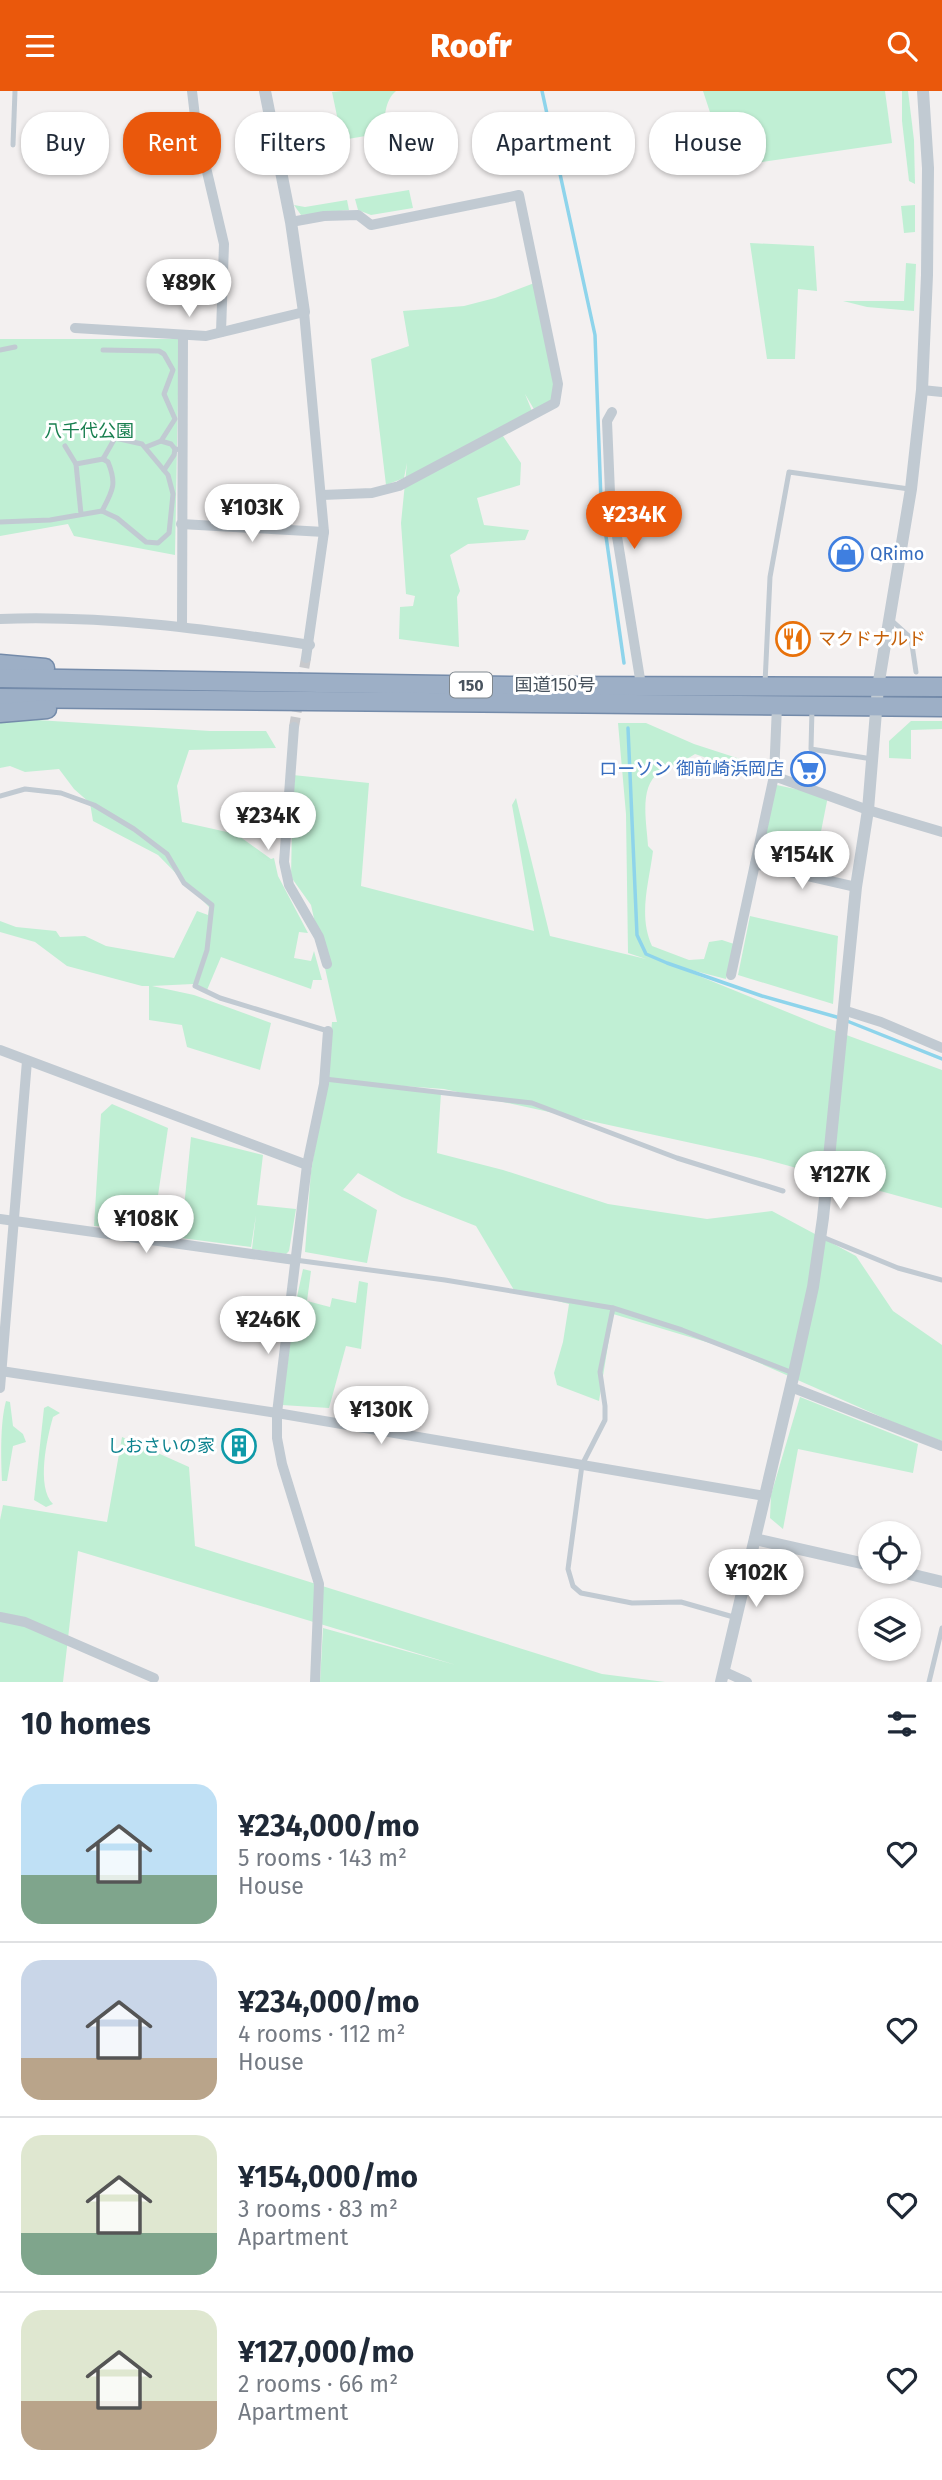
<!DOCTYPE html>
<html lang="en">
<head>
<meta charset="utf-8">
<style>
	body { margin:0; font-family:"Fira Sans","Noto Sans JP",sans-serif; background:#f6f6f7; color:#1f2937; height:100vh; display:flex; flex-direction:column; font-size:26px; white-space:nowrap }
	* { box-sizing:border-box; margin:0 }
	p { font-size:23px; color:#747a83 }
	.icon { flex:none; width:38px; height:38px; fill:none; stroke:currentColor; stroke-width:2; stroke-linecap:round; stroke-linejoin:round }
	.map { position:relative; height:1591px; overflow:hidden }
	.side { display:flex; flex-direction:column; background:#fff; flex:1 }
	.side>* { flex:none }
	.hud { position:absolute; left:21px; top:21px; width:901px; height:63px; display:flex; gap:14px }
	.controls { position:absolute; left:858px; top:1430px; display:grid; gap:14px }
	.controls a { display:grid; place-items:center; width:63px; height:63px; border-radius:50%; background:#fff; box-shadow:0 2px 5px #0004; font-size:35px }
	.price { position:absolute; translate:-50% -60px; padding:0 16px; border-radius:24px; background:#fff; color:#222; font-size:23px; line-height:46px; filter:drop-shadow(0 2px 4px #0008) }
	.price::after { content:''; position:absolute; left:50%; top:42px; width:21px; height:16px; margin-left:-10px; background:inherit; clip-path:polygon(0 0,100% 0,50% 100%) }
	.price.current { background:#ea580c; color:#fff }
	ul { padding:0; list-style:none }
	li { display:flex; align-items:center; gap:21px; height:175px; padding:0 21px }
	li+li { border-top:2px solid #e0e1e3 }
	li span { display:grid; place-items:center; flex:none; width:196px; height:140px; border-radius:21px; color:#555 }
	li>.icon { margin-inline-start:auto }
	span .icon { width:84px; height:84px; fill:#fffc; stroke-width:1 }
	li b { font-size:30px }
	h2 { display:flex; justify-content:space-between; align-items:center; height:84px; padding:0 21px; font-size:30px }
	.pill { padding:0 24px; border-radius:28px; background:#fff; box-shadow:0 2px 5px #0004; font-size:24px; line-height:63px }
	.pill.current { background:#ea580c; color:#fff }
	header { display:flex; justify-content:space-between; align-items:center; height:91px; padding:0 21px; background:#ea580c; color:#fff; font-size:32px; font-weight:800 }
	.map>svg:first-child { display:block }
	.green { fill:#c0efd4 }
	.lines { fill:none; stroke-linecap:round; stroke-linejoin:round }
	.stream { stroke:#8ed4eb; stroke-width:3.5 }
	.minor-tunnel { stroke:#c8c9cc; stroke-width:10; stroke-dasharray:10 5; stroke-linecap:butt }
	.trunk-casing { stroke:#748baa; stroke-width:21 }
	.service { stroke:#c1cad2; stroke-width:5 }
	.minor { stroke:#c1cad2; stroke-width:10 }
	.tertiary { stroke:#c1cad2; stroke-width:12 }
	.trunk { stroke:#9dafc6; stroke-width:18 }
	.labels { text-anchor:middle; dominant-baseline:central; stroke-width:6; stroke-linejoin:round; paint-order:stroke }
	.shield { fill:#fff; stroke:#7f878e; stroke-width:2 }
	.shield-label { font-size:16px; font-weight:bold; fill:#48535e }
	.park-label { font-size:18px; fill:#197f50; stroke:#fff }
	.shop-label { font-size:18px; fill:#366cbe; stroke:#fff; text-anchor:start }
	.food-label { font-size:18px; fill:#c56008; stroke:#fff; text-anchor:start }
	.street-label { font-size:18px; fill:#48535e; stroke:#fff }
	.culture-label { font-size:18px; fill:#0d838f; stroke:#fff; text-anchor:end }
</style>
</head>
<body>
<header><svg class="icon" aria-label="menu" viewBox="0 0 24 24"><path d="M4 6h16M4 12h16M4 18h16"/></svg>Roofr<svg class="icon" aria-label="search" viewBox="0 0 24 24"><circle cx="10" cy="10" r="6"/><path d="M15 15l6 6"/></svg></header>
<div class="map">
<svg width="942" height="1591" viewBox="0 0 942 1591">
	<rect width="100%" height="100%" fill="#f3f0f0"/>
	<g class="green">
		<path d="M342,0H396C384,10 385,27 383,42L342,49L332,1Z"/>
		<polygon points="703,0 885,0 892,52 728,76"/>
		<polygon points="902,0 908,0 914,49 915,93 909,90 902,30"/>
		<polygon points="409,99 413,117 371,124 358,119 355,108"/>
		<polygon points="347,109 349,119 301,124 294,114 305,116"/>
		<polygon points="915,114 915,141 904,142 901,115"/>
		<polygon points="750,152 814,155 817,200 798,198 795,268 767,268"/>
		<polygon points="906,172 916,173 914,220 867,216 843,210 904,210"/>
		<polygon points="537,191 554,292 554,309 535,320 525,303 532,320 501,342 521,372 520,394 477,407 484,434 529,439 525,449 468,453 450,464 460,500 457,506 459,556 399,548 400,516 413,515 415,505 406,503 401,432 407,372 404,387 386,394 371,268 409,255 403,220 464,215 495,207"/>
		<polygon points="0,248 179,248 175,464 74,445 68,433 0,445"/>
		<polygon points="37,629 210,640 266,640 276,657 189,659 177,695 182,731 236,743 271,768 274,767 278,785 308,842 299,841 294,867 311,870 314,860 322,889 313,889 311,898 221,866 207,899 193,893 152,895 194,904 271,932 260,979 187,956 182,934 149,929 149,895 142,895 67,875 35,851 0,841 0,830 16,836 56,840 60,846 85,845 106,855 174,867 197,820 208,824 209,816 158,764 93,730 90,712 74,698 59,678 25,681 10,675 0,677 0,631"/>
		<polygon points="911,630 942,630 942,638 911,639 911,668 889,667 889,650"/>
		<path d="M618,632H646L694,653L771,678L768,688L695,663C683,671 671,674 660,681C638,695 647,733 648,755L653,760C649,792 638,824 652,855L689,869L704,868L709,851L722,849L734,853L726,888L672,874L819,934L942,979V1117L760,1067L444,998L389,994L441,1002L437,1062L503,1079L608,1113L707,1128L772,1120L856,1165L893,1220L942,1254V1350L904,1336L723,1256L613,1223L599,1310L557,1294L554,1282L563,1251L569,1213L514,1199L476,1135L402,1106L358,1082L343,1099L377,1119L367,1172L305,1161L311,1080L327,988L332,931H337L311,814L291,786L293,684L369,692L361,795L534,840L512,714L516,707L550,845L646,868L628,862L626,723Z"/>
		<polygon points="772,693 828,705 812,786 756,769"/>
		<polygon points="750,825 838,845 833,913 738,884"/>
		<polygon points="112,1013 168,1037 153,1138 94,1135 101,1023"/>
		<polygon points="191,1046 263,1064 257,1114 296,1118 289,1160 286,1163 252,1158 256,1124 251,1156 181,1147"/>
		<polygon points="303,1178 311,1180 307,1210 330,1216 332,1207 356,1212 359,1190 368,1192 361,1258 346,1255 329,1317 282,1314 295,1215"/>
		<polygon points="800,1306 918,1353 913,1382 798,1358 783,1438 770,1427 771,1404"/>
		<path d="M6,1310L10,1311L13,1335L23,1343L26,1351L13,1355L7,1390H2C1,1367 0,1332 6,1310Z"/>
		<path d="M48,1315L60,1322L53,1326C47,1347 36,1396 53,1413L46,1416L34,1409L44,1317Z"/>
		<polygon points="122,1346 189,1376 195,1455 602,1583 665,1591 320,1591 323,1537 456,1574 78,1460 63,1591 0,1591 0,1429 3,1414 107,1431"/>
	</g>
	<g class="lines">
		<g class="stream">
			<polyline points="542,0 595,244 601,410 624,572"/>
			<polyline points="628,637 637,844 646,863 667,872 762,905 840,927"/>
			<polyline points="847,930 942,968"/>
		</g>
		<polyline class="minor-tunnel" points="294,636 306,567"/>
		<g class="trunk-casing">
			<g id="trunk">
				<polyline points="0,573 45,577"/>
				<polyline points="0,587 513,595 942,596"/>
				<polyline points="0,607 942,616"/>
				<polyline points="0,622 47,618"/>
			</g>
		</g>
		<g class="service">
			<polyline points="13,54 15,0"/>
			<polyline points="0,259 15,256"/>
			<polyline points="103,259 159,260 164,263 173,279 164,303 175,328 161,350 146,356"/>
			<polyline points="161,350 171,353 175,358 182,359"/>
			<polyline points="65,355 76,373"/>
			<polyline points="164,379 174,364 175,358"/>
			<path d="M102,420C113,399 117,393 108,371L103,368"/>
			<polyline points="0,431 50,429 102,420 117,427 146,451 158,452 169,442 173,403 168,384 142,353 115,347 103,368 76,373 81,423"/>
			<polyline points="890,528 911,547 916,581"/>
			<polyline points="765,592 770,486 789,381 909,398"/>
			<polyline points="812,618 811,658 872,668"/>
			<polyline points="0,705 25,698 61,702 94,714 134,738 167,763 184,792 212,814 207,859 195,895 220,907 328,940"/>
			<polyline points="325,988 532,1012 677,1067 783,1100"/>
			<polyline points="820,1145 898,1177 942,1189"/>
			<polyline points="295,1169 445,1189 613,1217"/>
			<polyline points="737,1527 681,1511 632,1512 581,1502 573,1495 568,1478 582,1374 605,1329 605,1315 600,1281 613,1217 682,1239 793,1282"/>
			<polyline points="929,1591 942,1537"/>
		</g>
		<g class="minor">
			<polyline points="192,0 196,34 224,153 221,241"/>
			<polyline points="291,131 324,125 358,124 371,134 519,104 558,293 555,312 399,395 372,402 322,404"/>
			<polyline points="75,237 206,245 304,221 324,441 306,567"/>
			<polyline points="922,299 942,301"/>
			<polyline points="612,321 607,330 610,402 641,594"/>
			<polyline points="181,433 324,441"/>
			<path d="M0,528C104,524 207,538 310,554"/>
			<polyline points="182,535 183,244"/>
			<polyline points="294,636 284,771 289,794 319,846 327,873"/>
			<polyline points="774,685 868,719 942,741"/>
			<polyline points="755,773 856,796"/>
			<polyline points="731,884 774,685 777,615"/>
			<polyline points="843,919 881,931 942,957"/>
			<polyline points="0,959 307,1074"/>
			<polyline points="0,1128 295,1169"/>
			<polyline points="1,1280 277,1322 765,1405"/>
			<polyline points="791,1296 942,1355"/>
			<polyline points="0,1297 27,970"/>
			<polyline points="0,1526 25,1531 154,1587"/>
			<polyline points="725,1581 747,1591"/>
			<polyline points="315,1591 319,1493 282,1373 277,1347 277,1322 307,1074 324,993 328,940"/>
		</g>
		<g class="tertiary">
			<polyline points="265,0 291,131 304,221"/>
			<polyline points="755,1448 870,1474"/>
			<polyline points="897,1480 942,1491"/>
			<polyline points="721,1591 794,1282 813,1196 823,1127 856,796 868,719 878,596 911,398 922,299 927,184 928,77 923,0"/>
		</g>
		<use href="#trunk" class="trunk"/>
	</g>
	<defs>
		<g id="shop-ring" transform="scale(1.75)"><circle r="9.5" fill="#fff" stroke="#3f7fe0" stroke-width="1.5"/><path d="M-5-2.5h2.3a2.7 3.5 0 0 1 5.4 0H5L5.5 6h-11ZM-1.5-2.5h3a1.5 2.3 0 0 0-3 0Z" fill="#3f7fe0"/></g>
		<g id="restaurant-ring" transform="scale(1.75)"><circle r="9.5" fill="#fff" stroke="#e8710a" stroke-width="1.5"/><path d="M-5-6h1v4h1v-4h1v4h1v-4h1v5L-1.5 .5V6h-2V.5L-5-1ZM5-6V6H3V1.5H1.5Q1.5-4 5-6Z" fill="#e8710a"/></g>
		<g id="supermarket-ring" transform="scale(1.75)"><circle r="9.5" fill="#fff" stroke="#3f7fe0" stroke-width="1.5"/><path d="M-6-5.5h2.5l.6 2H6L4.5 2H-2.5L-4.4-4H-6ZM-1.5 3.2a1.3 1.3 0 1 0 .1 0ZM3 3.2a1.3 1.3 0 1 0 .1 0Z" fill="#3f7fe0"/></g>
		<g id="building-ring" transform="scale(1.75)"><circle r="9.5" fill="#fff" stroke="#0f9aa8" stroke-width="1.5"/><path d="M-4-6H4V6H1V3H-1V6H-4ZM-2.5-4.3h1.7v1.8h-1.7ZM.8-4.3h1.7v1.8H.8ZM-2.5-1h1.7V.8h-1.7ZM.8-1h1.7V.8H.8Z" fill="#0f9aa8"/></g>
	</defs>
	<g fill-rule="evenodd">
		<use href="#shop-ring" x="846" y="463"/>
		<use href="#restaurant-ring" x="793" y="548"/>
		<use href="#supermarket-ring" x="808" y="678"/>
		<use href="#building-ring" x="239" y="1355"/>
	</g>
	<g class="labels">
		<rect class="shield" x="450" y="581.5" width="42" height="25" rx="5"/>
		<g class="shield-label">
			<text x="471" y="594">150</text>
		</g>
		<g class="park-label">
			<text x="89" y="340">八千代公園</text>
		</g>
		<g class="shop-label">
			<text x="870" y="463">QRimo</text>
			<text x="784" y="678" text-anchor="end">ローソン 御前崎浜岡店</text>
		</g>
		<g class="food-label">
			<text x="818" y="548">マクドナルド</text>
		</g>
		<g class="street-label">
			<text x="555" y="594">国道150号</text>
		</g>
		<g class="culture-label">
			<text x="215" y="1355">しおさいの家</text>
		</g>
	</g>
</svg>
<div class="controls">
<a><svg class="icon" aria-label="locate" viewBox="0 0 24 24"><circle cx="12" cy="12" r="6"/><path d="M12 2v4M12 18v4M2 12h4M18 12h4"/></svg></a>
<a><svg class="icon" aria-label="layers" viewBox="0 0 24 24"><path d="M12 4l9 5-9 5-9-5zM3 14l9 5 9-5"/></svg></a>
</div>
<b class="price" style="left:189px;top:228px">¥89K</b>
<b class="price" style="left:252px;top:453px">¥103K</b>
<b class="price current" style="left:634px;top:460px">¥234K</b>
<b class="price" style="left:268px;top:761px">¥234K</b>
<b class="price" style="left:802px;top:800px">¥154K</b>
<b class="price" style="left:840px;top:1120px">¥127K</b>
<b class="price" style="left:146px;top:1164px">¥108K</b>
<b class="price" style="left:268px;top:1265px">¥246K</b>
<b class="price" style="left:381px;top:1355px">¥130K</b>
<b class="price" style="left:756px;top:1518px">¥102K</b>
<div class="hud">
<a class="pill">Buy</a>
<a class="pill current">Rent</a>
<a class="pill">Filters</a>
<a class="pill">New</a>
<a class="pill">Apartment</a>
<a class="pill">House</a>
</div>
</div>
<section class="side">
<h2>10 homes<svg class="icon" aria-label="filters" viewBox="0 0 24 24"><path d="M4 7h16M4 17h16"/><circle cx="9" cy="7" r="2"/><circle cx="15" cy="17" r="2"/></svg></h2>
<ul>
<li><span style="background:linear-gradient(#bfe0f5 65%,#7fa58c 0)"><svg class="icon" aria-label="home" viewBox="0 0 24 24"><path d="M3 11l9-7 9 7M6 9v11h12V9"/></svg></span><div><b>¥234,000/mo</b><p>5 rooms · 143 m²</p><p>House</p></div><svg class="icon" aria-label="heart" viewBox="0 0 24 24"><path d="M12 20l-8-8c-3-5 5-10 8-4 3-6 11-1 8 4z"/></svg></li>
<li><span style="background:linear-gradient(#c9d6e8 70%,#b9a48a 0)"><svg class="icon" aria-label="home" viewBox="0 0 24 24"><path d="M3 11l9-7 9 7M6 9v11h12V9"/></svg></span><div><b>¥234,000/mo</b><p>4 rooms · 112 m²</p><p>House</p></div><svg class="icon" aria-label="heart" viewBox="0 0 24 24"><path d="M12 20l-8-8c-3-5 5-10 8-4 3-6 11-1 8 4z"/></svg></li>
<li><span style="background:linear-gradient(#dfe7d0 70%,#7fa58c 0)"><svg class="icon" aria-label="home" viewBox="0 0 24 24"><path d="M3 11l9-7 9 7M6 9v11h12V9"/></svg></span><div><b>¥154,000/mo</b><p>3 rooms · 83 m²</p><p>Apartment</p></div><svg class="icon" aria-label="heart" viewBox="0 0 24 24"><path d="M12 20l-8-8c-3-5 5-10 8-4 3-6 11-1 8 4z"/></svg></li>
<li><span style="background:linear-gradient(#dfe7d0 65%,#b9a48a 0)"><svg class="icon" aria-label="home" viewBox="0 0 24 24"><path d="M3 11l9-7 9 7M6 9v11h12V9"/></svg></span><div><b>¥127,000/mo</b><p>2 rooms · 66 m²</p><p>Apartment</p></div><svg class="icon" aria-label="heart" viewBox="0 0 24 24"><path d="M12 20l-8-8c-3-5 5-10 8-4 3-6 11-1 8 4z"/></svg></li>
</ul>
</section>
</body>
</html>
